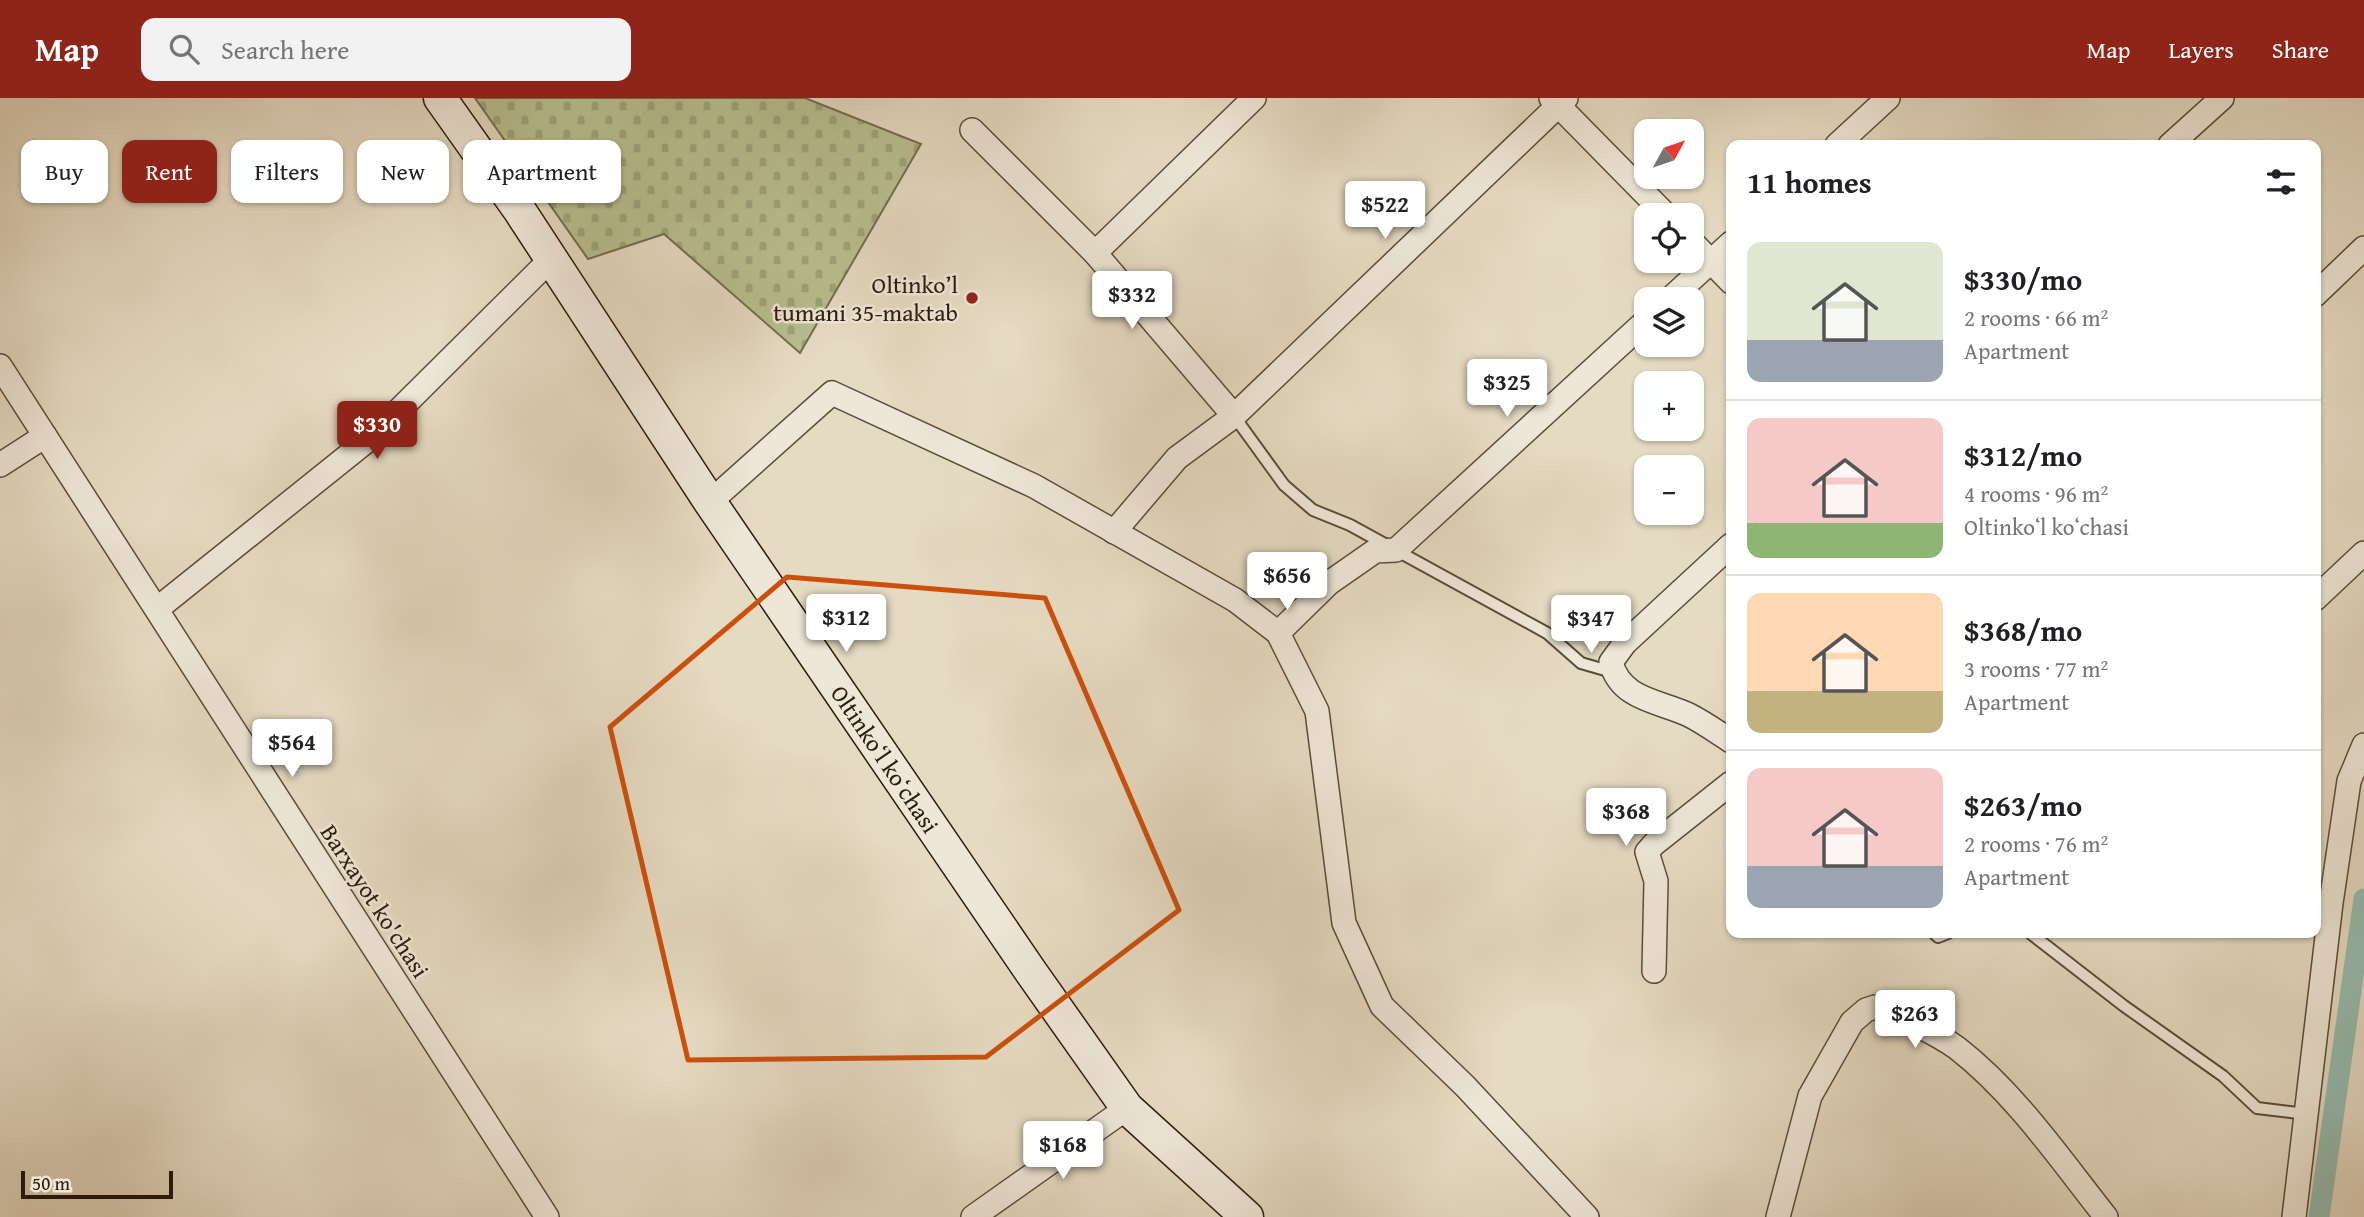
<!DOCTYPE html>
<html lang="en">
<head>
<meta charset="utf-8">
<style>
	body { margin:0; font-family:"Gentium Book Plus",serif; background:#f2f2f2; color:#202124; height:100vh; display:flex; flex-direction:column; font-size:26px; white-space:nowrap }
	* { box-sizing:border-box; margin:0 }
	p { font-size:23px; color:#757577 }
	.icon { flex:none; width:38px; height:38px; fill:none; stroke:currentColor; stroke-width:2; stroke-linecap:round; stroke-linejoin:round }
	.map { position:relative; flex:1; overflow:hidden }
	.drawer { position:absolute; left:1726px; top:42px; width:595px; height:798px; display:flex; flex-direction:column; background:#fff; border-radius:14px; box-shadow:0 2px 5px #0004 }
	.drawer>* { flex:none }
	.banner { position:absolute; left:21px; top:42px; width:665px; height:63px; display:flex; gap:14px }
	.needle { width:46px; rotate:50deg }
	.tools { position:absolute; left:1634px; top:21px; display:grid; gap:14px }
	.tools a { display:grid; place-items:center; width:70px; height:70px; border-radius:14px; background:#fff; box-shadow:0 2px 5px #0004; font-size:35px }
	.scale { position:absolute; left:21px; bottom:18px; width:152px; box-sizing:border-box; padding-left:7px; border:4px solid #2c1c0c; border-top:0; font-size:19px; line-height:24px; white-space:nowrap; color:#2c1c0c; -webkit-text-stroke:5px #eee7d7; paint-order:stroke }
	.price { position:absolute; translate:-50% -60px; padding:0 16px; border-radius:7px; background:#fff; color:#222; font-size:23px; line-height:46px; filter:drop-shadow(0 2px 4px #0008) }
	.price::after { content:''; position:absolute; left:50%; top:42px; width:21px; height:16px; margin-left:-10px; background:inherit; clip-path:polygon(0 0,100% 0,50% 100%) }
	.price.active { background:#8f2418; color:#fff }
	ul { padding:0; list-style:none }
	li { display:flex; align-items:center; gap:21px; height:175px; padding:0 21px }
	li+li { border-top:2px solid #e0e0e0 }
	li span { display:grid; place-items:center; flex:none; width:196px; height:140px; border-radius:14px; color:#555 }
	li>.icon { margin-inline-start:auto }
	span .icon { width:84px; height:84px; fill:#fffc; stroke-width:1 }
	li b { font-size:30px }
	h2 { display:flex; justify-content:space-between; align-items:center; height:84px; padding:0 21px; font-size:30px }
	.tag { padding:0 24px; border-radius:14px; background:#fff; box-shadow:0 2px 5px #0004; font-size:24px; line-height:63px }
	.tag.active { background:#8f2418; color:#fff }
	header { display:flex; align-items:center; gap:42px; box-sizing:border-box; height:98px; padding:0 35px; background:#8f2418; color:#fff }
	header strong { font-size:33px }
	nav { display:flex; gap:38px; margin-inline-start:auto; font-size:24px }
	.search { width:490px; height:63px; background:#f2f2f2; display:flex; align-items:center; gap:18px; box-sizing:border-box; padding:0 24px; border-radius:14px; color:#757577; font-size:26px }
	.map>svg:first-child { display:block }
	.cemetery { fill:url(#cemetery-stones); stroke:#726d4e; stroke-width:2 }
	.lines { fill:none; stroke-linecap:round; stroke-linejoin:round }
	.canal { stroke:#96bbaf; stroke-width:21 }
	.service-casing { stroke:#5a4c3a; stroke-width:14 }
	.minor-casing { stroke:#5a4c3a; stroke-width:26 }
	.secondary-casing { stroke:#2c1c0c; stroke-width:35 }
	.service { stroke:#eee7d7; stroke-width:10 }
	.minor { stroke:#eee7d7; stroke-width:23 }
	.secondary { stroke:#eee7d7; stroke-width:32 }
	.marked { fill:none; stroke:#cc500c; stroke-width:5; stroke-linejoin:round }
	.poi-dot { fill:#8f2418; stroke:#eee7d7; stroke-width:2.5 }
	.labels { text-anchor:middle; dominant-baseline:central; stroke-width:5; stroke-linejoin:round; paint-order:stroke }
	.poi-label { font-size:24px; fill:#2c1c0c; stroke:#eee7d7; text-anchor:end }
	.street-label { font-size:24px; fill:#2c1c0c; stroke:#eee7d7 }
</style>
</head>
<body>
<header>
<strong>Map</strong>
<div class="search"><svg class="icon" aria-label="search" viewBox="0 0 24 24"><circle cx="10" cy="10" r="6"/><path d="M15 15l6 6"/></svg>Search here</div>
<nav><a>Map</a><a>Layers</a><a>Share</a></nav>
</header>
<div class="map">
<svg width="2364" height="1119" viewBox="0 0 2364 1119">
	<defs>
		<pattern id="cemetery-stones" width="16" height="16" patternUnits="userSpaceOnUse" patternTransform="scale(1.75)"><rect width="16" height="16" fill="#b8be90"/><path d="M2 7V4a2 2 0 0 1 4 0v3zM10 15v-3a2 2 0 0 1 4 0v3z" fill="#9ea37b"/></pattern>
	</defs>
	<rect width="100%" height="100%" fill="#e5dac2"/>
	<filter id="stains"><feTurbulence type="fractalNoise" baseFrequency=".00286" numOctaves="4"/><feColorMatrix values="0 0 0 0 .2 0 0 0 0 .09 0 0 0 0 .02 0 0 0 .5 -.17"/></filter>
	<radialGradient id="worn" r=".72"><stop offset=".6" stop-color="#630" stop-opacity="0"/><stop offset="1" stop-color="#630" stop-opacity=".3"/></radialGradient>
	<polygon class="cemetery" points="475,0 805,0 921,46 800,255 664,136 588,161"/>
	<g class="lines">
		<polyline class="canal" points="2319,1119 2364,801"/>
		<g class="service-casing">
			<g id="service">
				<polyline points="1234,318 1284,387 1313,412 1350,427 1547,535 1581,565 1612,574"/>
				<polyline points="1934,835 1938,839 1948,835"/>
				<polyline points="2030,835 2124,908 2223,978 2257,1010 2306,1016"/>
			</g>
		</g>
		<g class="minor-casing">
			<g id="minor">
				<polyline points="1551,0 1666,117"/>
				<polyline points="972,32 1095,155 1234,318 1177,360 1114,434"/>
				<polyline points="1837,47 1888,0"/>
				<polyline points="2170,47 2222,0"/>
				<polyline points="1692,144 1731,184"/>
				<polyline points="1095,155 1254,0"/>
				<polyline points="2315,197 2364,150"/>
				<polyline points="1670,201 1731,145"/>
				<polyline points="0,268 547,1119"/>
				<polyline points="1234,318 1566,0"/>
				<polyline points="0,367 45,338"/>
				<polyline points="710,404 832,295 1034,388 1235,502 1278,535 1317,613 1344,825 1382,908 1465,988 1587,1119"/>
				<path d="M1731,447L1625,545L1611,564C1620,602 1660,603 1689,617C1703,624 1717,634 1731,643"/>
				<polyline points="2315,501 2364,455"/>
				<polyline points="157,511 374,337 551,161"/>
				<polyline points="1278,535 1329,485 1375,453 1396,452 1647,222"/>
				<polyline points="1654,873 1656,783 1647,754 1654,746 1731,685"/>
				<polyline points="973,1119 1127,1010"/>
				<path d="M1778,1119L1810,998L1852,924L1866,912L1875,909C1900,918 1936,935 1957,950C2016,996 2060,1061 2106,1119"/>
				<polyline points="2294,1119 2331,805 2349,683 2364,647"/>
			</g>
		</g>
		<g class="secondary-casing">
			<polyline id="secondary" points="440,0 520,113 710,404 1031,874 1127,1010 1247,1119"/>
		</g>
		<use href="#service" class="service"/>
		<use href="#minor" class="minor"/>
		<use href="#secondary" class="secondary"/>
	</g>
	<path class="marked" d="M787,479L1045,500L1179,812L986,959L688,962L610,629Z"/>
	<circle class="poi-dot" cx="972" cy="200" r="7"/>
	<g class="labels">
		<g class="poi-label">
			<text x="958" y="186">Oltinko’l<tspan x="958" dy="28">tumani 35-maktab</tspan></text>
		</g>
		<g class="street-label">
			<text transform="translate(885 661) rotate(56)">Oltinkoʻl koʻchasi</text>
			<text transform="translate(375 803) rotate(57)">Barxayot ko'chasi</text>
		</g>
	</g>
	<rect width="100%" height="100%" filter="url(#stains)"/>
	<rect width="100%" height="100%" fill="url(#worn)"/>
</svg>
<div class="tools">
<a><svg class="needle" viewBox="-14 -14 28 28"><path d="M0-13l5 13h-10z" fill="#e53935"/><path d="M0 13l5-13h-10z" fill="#757577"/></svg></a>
<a><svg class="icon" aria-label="locate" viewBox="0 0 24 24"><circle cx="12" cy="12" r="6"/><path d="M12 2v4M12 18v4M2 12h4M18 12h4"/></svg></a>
<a><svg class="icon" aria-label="layers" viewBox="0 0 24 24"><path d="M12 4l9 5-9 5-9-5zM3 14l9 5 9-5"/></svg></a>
<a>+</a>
<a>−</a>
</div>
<div class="scale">50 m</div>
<b class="price" style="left:1385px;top:143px">$522</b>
<b class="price" style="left:1132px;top:233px">$332</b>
<b class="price" style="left:1507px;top:321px">$325</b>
<b class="price active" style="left:377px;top:363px">$330</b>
<b class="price" style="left:1287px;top:514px">$656</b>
<b class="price" style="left:846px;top:556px">$312</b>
<b class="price" style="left:1591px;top:557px">$347</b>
<b class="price" style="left:292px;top:681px">$564</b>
<b class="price" style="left:1626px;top:750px">$368</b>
<b class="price" style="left:1915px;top:952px">$263</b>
<b class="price" style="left:1063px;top:1083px">$168</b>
<div class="banner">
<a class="tag">Buy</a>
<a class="tag active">Rent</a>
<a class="tag">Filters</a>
<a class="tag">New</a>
<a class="tag">Apartment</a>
</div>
<section class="drawer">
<h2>11 homes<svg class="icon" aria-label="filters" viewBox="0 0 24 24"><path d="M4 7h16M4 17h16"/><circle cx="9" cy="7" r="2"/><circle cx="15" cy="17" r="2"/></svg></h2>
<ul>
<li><span style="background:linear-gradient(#dfe7d0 70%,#9aa5b1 0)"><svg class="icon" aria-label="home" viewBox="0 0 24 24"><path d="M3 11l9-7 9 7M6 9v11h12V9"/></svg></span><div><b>$330/mo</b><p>2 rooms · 66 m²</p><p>Apartment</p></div></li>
<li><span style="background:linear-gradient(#f6c9c9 75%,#8fb573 0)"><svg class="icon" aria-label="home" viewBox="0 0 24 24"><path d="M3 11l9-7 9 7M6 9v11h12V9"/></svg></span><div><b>$312/mo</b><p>4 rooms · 96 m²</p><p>Oltinkoʻl koʻchasi</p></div></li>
<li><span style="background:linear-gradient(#ffd9b3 70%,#c2b280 0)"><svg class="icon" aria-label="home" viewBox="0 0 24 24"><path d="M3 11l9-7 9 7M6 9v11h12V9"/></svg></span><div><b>$368/mo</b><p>3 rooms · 77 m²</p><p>Apartment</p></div></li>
<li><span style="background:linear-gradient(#f6c9c9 70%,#9aa5b1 0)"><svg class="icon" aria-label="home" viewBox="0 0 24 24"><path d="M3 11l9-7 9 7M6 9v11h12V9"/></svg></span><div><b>$263/mo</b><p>2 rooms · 76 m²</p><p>Apartment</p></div></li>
</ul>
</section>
</div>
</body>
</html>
